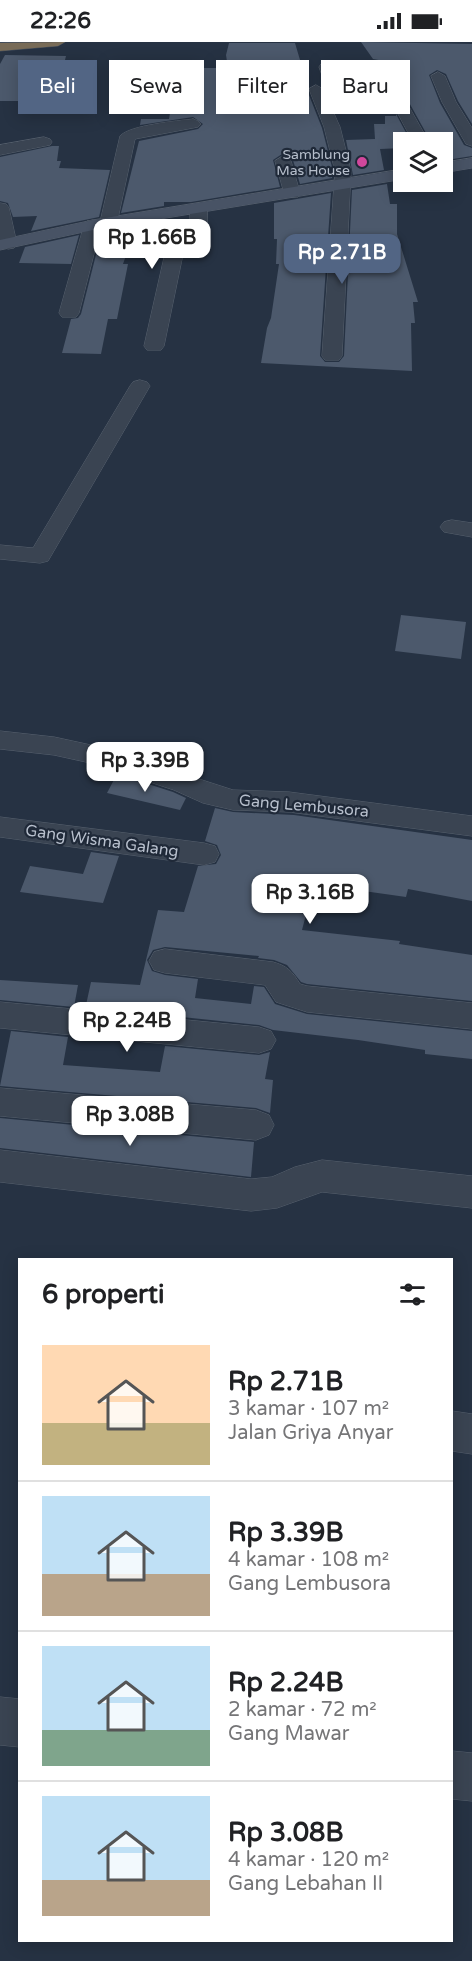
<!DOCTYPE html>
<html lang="id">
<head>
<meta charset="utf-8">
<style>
	body { margin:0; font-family:"Varela Round",sans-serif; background:#f6f6f6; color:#202124; height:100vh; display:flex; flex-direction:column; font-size:22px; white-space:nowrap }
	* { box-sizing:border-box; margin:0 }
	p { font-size:20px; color:#757577 }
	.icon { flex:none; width:33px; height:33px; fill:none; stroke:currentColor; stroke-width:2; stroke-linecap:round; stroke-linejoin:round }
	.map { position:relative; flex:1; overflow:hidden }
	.drawer { position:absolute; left:18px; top:1216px; width:435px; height:684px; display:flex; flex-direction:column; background:#fff; border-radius:0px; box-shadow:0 3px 15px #0003 }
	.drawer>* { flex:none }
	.top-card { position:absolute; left:18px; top:18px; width:436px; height:54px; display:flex; gap:12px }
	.controls { position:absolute; left:393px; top:90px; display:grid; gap:12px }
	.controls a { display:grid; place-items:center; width:60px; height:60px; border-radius:0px; background:#fff; box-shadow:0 3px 15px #0003; font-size:30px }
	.price { position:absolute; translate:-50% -51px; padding:0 14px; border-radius:12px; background:#fff; color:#222; font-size:20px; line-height:39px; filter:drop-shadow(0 2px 3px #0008) }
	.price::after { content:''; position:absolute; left:50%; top:36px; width:18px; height:14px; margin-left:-9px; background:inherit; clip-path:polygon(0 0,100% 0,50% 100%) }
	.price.active { background:#526584; color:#fff }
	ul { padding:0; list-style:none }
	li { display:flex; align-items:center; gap:18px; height:150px; padding:0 24px }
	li+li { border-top:2px solid #e0e0e0 }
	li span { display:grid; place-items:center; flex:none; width:168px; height:120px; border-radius:0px; color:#555 }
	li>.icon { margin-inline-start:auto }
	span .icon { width:72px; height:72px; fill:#fffc; stroke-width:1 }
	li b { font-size:26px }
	h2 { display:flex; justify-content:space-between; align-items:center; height:72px; padding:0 24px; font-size:26px }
	.chip { padding:0 21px; border-radius:0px; background:#fff; box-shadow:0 3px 15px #0003; font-size:21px; line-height:54px }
	.chip.active { background:#526584; color:#fff }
	.status { display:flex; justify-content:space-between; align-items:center; height:42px; padding:0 30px; background:#fff; direction:ltr }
	.status svg { height:16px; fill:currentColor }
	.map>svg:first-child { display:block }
	.building { fill:#4c596c }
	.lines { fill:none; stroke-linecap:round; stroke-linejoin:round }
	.street-casing { stroke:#58626f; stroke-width:1 }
	.secondary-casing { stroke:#58626f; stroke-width:1 }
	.highway-casing { stroke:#454f5d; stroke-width:1 }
	.street { fill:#3a4452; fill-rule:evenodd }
	.secondary { fill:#485365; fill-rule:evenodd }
	.highway { fill:#786b57; fill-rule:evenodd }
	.hotel-dot { fill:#d1479c; stroke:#1f2938; stroke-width:2 }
	.labels { text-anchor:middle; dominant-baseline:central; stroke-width:4.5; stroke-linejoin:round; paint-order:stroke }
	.far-poi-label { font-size:14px; fill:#b7bfcc; stroke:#1f2938; text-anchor:end }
	.street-label { font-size:16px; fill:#b7bfcc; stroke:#1f2938 }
</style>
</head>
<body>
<div class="status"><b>22:26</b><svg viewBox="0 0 49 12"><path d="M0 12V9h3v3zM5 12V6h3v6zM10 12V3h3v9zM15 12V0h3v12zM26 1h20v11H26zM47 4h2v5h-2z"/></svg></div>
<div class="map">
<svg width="472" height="1919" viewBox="0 0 472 1919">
	<rect width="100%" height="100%" fill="#263243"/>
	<g class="building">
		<polygon points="361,0 472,2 472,82 458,59 446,32 437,28 429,33 440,61 464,103 472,106 472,114 453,117 442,110 442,100 431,100 401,46 390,45 387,35 382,28 386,24 384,19 373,17"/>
		<polygon points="229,1 295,1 308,45 307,48 322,86 333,129 332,136 300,142 293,118 282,112 273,118 280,145 191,160 164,160 164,164 121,171 139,99 198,87 203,82 193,75 140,83 141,77 169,77 177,26 228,26 226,13"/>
		<polygon points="5,13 66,14 55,59 0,59 0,22"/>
		<polygon points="396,72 411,100 404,100 404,106 380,107 384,128 353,133 346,98 375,97 374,82 385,82 385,74 396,74"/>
		<polygon points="52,104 59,104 57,119 61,119 59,126 110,128 99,175 31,189 37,174 13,175 8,161 0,159 0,115"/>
		<polygon points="387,142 390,162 397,162 397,192 418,260 413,260 415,281 411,281 412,329 261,321 267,286 271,276 279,222 276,222 277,197 274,197 274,161 331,151 320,314 325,320 339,320 344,314 352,148"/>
		<polygon points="137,183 123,222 128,222 117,277 108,277 101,312 62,311 71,277 78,276 81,272 102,189"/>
		<polygon points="79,193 71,222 19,221 25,205"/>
		<polygon points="401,573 466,580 461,617 395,609"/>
		<polygon points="117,732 173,750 186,756 180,768 107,751"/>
		<polygon points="215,766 233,770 294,773 472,798 472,859 408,847 406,855 314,842 302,888 400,899 399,902 472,913 472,959 307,942 301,940 287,923 274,918 258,916 259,914 165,905 153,908 147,918 152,929 165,933 198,937 195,956 251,962 254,944 264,945 275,962 307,972 472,989 472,1017 425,1012 425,1008 358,998 273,988 259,983 153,972 154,968 86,963 91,940 140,943 158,868 184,870 198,824 216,822 221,813 217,803 205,799"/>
		<polygon points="91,810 119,814 103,861 20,850 30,824 83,832"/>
		<polygon points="0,938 78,943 74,965 0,958"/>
		<polygon points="11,989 68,995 63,1023 160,1030 165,1004 259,1013 270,1010 265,1037 273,1038 270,1071 256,1066 0,1044"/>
		<polygon points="0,1076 254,1100 251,1135 0,1106"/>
	</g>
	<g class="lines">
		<g class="street-casing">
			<g id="street">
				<polygon points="377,19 382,20 384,23 382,26 335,29 342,47 399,47 429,100 413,100 389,55 336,56 329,52 319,25 321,22"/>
				<polygon points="438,30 445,34 456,60 472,86 472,104 466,102 442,60 431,34"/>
				<polygon points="316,43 323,47 340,85 351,129 342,314 339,318 325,318 322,314 335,129 324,85 309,47"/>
				<path d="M193,77L198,79L201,82L198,85L135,97L117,181L114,185L108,186L101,184L79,271L76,275H62L59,271L84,183L87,179L93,178L100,180L120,94C130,83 177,79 193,77Z"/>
				<polygon points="44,95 50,97 52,100 50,103 0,113 0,103"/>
				<polygon points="283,114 291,119 300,151 298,155 286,155 284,151 275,119"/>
				<polygon points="0,161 6,162 9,166 17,202 14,206 8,207 0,203"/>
				<path d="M199,162L205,163C209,170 208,184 204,190L187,193L164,304L161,308H147L144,304L170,189L173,185L190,182V167L193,163Z"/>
				<polygon points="140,338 147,340 150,344 48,519 40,521 0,517 0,503 33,506 130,344 133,340"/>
				<polygon points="452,478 472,481 472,495 444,490 440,485 444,480"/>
				<polygon points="0,689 54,695 100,705 233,748 289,750 472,774 472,794 289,770 233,768 203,761 174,748 95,722 54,713 0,707"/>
				<polygon points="0,775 204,801 215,804 219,812 215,820 204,823 0,795"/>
				<path d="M165,907L273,920C287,924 292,929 300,942L307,944L472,961V987L307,970L276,960L265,943L165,931L154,928L149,919L154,910Z"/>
				<polygon points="0,960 259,985 271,989 276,998 271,1007 259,1011 0,986"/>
				<polygon points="0,1046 256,1068 269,1073 274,1083 269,1093 256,1098 0,1074"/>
				<polygon points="0,1108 251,1137 272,1135 295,1125 322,1118 472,1134 472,1166 322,1150 277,1166 251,1169 0,1140"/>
				<polygon points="452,1369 472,1372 472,1412 452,1409"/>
				<polygon points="0,1655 20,1657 20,1705 0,1703"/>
				<polygon points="452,1709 472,1711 472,1759 452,1757"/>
			</g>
		</g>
		<g class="secondary-casing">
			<g id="secondary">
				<polygon points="472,116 472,126 442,131 442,121"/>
				<polygon points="404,127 404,137 93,188 0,208 0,198 93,178"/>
			</g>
		</g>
		<g class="highway-casing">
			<polygon id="highway" points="65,0 58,4 0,9 0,1"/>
		</g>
		<use href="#street" class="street"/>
		<use href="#secondary" class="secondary"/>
		<use href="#highway" class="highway"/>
	</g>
	<circle class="hotel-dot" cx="362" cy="120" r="6"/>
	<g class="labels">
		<g class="far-poi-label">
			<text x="350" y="112">Samblung<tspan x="350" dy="16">Mas House</tspan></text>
		</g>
		<g class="street-label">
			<text transform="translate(304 764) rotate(5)">Gang Lembusora</text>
			<text transform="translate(102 799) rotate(8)">Gang Wisma Galang</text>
		</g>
	</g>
</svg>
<div class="controls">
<a><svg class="icon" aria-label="layers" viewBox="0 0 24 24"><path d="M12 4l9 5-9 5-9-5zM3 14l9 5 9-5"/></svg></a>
</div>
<b class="price" style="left:152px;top:228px">Rp 1.66B</b>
<b class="price active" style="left:342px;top:243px">Rp 2.71B</b>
<b class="price" style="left:145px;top:751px">Rp 3.39B</b>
<b class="price" style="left:310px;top:883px">Rp 3.16B</b>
<b class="price" style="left:127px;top:1011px">Rp 2.24B</b>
<b class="price" style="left:130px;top:1105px">Rp 3.08B</b>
<div class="top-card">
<a class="chip active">Beli</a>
<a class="chip">Sewa</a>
<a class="chip">Filter</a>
<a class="chip">Baru</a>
</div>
<section class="drawer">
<h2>6 properti<svg class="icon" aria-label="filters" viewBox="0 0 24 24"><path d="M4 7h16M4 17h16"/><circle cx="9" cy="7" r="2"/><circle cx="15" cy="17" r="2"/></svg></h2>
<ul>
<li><span style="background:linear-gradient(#ffd9b3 65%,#c2b280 0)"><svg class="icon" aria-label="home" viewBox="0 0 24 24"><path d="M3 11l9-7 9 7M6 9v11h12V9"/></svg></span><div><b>Rp 2.71B</b><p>3 kamar · 107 m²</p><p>Jalan Griya Anyar</p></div></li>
<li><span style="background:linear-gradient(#bfe0f5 65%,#b9a48a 0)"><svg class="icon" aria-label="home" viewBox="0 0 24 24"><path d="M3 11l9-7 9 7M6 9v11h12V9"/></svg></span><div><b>Rp 3.39B</b><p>4 kamar · 108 m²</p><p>Gang Lembusora</p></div></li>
<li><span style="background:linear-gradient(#bfe0f5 70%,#7fa58c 0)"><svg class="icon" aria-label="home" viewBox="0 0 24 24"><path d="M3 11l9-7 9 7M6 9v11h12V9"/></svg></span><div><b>Rp 2.24B</b><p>2 kamar · 72 m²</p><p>Gang Mawar</p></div></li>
<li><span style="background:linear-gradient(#bfe0f5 70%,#b9a48a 0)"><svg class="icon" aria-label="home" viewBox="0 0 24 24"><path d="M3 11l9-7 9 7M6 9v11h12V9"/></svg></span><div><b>Rp 3.08B</b><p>4 kamar · 120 m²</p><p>Gang Lebahan II</p></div></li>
</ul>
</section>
</div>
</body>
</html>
